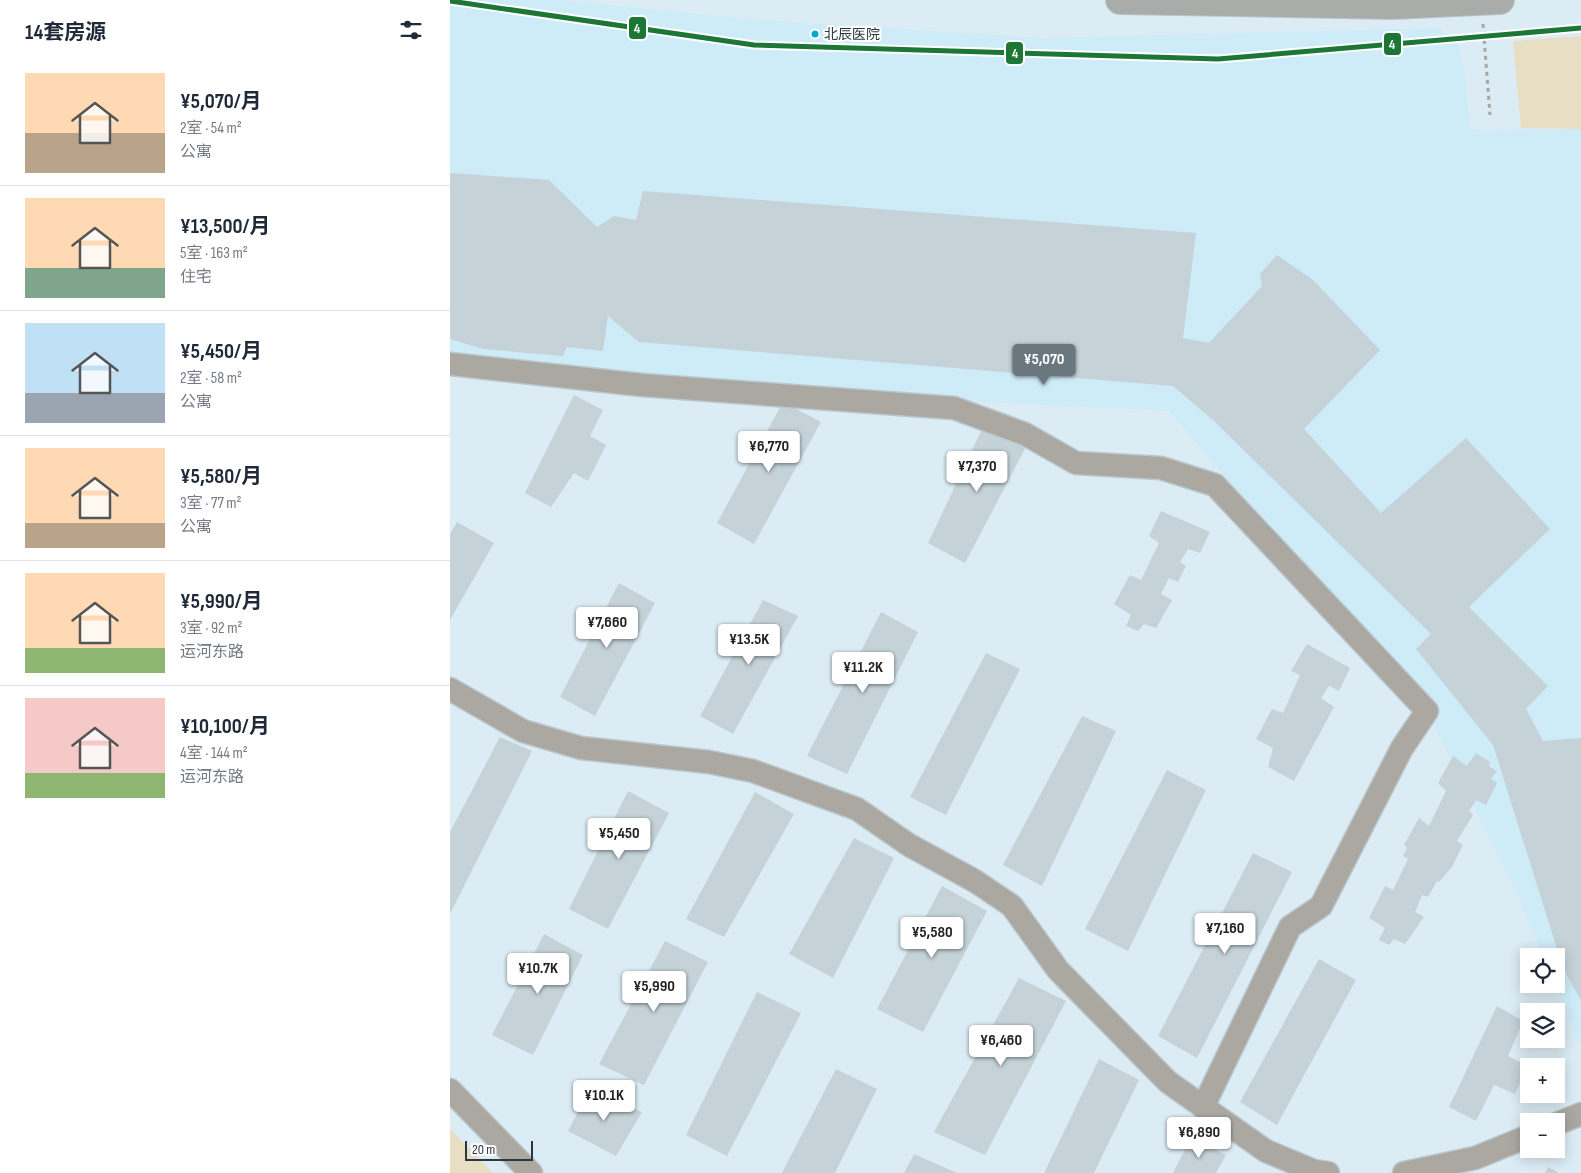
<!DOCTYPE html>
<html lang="zh">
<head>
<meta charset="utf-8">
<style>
	body { margin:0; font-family:"Sofia Sans Condensed","Noto Sans SC",sans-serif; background:#f2f2f3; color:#1f2937; height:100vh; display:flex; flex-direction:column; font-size:19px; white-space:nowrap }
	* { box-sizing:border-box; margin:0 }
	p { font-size:16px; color:#747a83 }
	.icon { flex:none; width:28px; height:28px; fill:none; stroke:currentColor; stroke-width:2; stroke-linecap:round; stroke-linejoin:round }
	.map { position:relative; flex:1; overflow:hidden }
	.drawer { display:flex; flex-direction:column; background:#fff; width:450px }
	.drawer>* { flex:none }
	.tools { position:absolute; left:1070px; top:948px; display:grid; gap:10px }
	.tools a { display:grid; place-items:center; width:45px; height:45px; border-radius:0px; background:#fff; box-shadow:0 2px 12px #0003; font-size:25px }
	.scale { position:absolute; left:15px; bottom:12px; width:68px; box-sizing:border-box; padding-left:5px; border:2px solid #2c383e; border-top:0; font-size:14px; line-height:18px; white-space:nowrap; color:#2c383e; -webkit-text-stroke:4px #fff; paint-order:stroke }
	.price { position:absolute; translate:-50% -42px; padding:0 11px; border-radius:5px; background:#fff; color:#222; font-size:16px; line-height:32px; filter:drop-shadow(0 1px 2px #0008) }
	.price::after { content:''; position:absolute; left:50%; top:30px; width:15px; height:11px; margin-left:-8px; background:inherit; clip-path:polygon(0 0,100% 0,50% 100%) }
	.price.current { background:#6a777e; color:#fff }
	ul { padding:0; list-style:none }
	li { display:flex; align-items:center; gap:15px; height:125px; padding:0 25px }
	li+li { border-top:1px solid #e0e1e3 }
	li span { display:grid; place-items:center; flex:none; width:140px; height:100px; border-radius:0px; color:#555 }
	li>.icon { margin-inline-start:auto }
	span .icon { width:60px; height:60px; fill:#fffc; stroke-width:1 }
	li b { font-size:21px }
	h2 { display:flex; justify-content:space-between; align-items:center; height:60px; padding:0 25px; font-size:21px }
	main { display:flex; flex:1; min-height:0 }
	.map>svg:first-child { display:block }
	.built { fill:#ceebf8 }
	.green { fill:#e7dec4 }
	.building { fill:#c5d3d9 }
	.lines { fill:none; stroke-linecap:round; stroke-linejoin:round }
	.minor-casing { stroke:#bac7cd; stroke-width:25 }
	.major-casing { stroke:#bac7cd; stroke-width:30 }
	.path { stroke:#a5a8a5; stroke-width:3; stroke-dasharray:4 4; stroke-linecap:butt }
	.minor { stroke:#aaa8a0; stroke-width:22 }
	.major { stroke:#a9aca8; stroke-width:28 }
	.metro-1-casing { stroke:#fff; stroke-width:9 }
	.metro-1 { stroke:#1c7736; stroke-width:5 }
	.bus-dot { fill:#00a9ce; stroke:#fff; stroke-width:2 }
	.labels { text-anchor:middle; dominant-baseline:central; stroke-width:4; stroke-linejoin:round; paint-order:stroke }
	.bus-label { font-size:14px; fill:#2c383e; stroke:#fff; text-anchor:start }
	.line-badge { stroke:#fff; stroke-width:2 }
	.badge-label { font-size:14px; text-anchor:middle; font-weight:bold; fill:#fff }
</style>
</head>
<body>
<main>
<section class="drawer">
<h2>14套房源<svg class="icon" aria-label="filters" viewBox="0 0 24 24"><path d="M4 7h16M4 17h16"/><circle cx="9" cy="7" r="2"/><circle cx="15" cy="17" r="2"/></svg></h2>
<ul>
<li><span style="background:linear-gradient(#ffd9b3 60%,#b9a48a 0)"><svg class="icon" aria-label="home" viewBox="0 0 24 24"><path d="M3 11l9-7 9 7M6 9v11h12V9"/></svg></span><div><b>¥5,070/月</b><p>2室 · 54 m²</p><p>公寓</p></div></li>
<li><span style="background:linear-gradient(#ffd9b3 70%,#7fa58c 0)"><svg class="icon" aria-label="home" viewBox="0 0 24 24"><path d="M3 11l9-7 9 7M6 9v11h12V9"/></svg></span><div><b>¥13,500/月</b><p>5室 · 163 m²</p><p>住宅</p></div></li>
<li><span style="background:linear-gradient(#bfe0f5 70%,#9aa5b1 0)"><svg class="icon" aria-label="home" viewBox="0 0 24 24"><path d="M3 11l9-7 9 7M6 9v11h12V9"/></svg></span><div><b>¥5,450/月</b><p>2室 · 58 m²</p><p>公寓</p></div></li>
<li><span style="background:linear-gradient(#ffd9b3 75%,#b9a48a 0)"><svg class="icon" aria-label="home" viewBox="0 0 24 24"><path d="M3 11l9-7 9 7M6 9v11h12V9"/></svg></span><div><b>¥5,580/月</b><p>3室 · 77 m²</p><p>公寓</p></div></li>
<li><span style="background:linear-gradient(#ffd9b3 75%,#8fb573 0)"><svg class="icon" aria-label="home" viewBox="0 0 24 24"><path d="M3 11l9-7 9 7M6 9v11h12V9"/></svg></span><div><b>¥5,990/月</b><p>3室 · 92 m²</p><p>运河东路</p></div></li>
<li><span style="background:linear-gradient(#f6c9c9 75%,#8fb573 0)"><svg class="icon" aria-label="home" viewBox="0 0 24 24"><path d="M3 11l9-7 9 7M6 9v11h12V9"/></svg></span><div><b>¥10,100/月</b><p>4室 · 144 m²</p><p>运河东路</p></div></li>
</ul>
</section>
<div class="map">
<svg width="1131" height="1173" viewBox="0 0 1131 1173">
	<rect width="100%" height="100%" fill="#dcecf4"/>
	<polygon class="built" points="0,0 112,0 301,19 591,38 990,28 1009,46 1016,81 1020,130 1131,129 1131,1048 1105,984 1106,956 1093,956 1066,891 977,711 719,411 192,385 0,364"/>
	<g class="green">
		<polygon points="1131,36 1131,129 1071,128 1063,41"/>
		<polygon points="0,1129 43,1173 0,1173"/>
	</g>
	<g class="building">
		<polygon points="0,173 99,180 147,227 164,216 186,220 193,191 746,233 733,338 759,343 812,286 810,274 827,255 863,280 930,350 854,429 931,513 1016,438 1100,529 1019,607 1098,686 1076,709 1093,741 1131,738 1131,1001 1113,968 1043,745 966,649 981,634 764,421 723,386 189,342 158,316 153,351 117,347 113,356 33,349 0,339"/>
		<polygon points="124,395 153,410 140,436 156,445 138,481 124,473 101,507 75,493"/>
		<polygon points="333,402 371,422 304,544 267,523"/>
		<polygon points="535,423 576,447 515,563 478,543"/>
		<polygon points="711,511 760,532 750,553 738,549 730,562 736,566 728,582 719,578 711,594 722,600 706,628 694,624 688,631 676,626 681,615 664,604 680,575 691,580 709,543 699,536"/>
		<polygon points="7,522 44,543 0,620 0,534"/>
		<polygon points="169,583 205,603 145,716 110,697"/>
		<polygon points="313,600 348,616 283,734 250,716"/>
		<polygon points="431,612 468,632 397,774 357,756"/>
		<polygon points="857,644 900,668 889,691 879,686 871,698 884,707 844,781 818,767 823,748 806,739 822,709 833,713 850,675 841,671"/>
		<polygon points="536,653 570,669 496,815 460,797"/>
		<polygon points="632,716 666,731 592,886 553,865"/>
		<polygon points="50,737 82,751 0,914 0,832"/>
		<polygon points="1026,753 1040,762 1039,766 1047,771 1041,779 1047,783 1036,805 1026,800 1019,811 1023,815 1007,841 1013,845 1002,867 989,882 987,881 978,897 972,895 965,912 974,917 955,944 944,939 939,945 929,940 935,928 919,918 935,886 943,890 958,859 953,856 957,848 954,845 969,818 979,826 996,791 988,783 1003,756 1017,766"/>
		<polygon points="717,770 756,790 678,951 635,929"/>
		<polygon points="178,791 219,813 158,929 119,909"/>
		<polygon points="305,792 344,814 274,937 236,919"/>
		<polygon points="404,838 444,858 383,978 339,954"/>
		<polygon points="803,853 842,872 747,1058 708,1036"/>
		<polygon points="492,886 537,911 473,1032 427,1009"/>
		<polygon points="94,934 133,955 83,1055 42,1035"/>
		<polygon points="215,941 258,962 194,1085 149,1064"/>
		<polygon points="869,959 906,980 827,1125 790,1102"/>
		<polygon points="569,978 616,1001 535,1155 484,1132"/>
		<polygon points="307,992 351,1013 277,1156 236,1135"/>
		<polygon points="1047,1006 1073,1021 1058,1056 1078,1066 1065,1094 1044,1085 1026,1121 999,1107"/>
		<polygon points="649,1059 689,1080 644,1173 594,1173"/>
		<polygon points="386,1069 427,1089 385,1173 332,1173"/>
		<polygon points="140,1088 192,1112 166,1156 118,1131"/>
		<polygon points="741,1138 776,1155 766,1173 723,1173"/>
		<polygon points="464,1154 507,1173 454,1173"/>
		<polygon points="1098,1167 1109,1173 1095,1173"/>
	</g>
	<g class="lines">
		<g class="minor-casing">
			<g id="minor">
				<polyline points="0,364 192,385 504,408 575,434 626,463 711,468 765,485 977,711 952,748 871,906 840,927 753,1107"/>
				<polyline points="0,689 73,731 131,748 259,762 303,771 407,809 459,845 525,881 562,906 608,970 718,1082 816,1151 864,1171 878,1173"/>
				<polyline points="0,1090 81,1173"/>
				<polyline points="1106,1124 1131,1114"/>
				<polyline points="954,1173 1025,1158 1079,1136"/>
			</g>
		</g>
		<g class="major-casing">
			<polyline id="major" points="670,0 943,5 1050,0"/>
		</g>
		<polyline class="path" points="1033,24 1040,115"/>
		<use href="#minor" class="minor"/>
		<use href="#major" class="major"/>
		<g class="metro-1-casing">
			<polyline id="metro-1" points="0,1 304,45 768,59 1131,28"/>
		</g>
		<use href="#metro-1" class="metro-1"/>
	</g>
	<circle class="bus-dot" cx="365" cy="34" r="4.5"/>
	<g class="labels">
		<g class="bus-label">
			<text x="374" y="34">北辰医院</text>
		</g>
	</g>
	<g class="line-badge">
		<rect x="178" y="16" width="19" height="24" rx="5" fill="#1c7736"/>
		<rect x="933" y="32" width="19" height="24" rx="5" fill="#1c7736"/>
		<rect x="555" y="41" width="19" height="24" rx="5" fill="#1c7736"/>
	</g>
	<g class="badge-label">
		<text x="187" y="33">4</text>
		<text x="942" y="49">4</text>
		<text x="565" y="58">4</text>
	</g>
</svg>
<div class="tools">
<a><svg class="icon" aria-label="locate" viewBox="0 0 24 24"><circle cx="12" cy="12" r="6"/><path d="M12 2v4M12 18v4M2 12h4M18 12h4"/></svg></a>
<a><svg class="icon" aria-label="layers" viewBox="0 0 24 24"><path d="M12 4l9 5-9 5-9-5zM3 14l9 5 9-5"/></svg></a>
<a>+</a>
<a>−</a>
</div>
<div class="scale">20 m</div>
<b class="price current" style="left:594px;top:386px">¥5,070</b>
<b class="price" style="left:319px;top:473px">¥6,770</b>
<b class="price" style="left:527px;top:493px">¥7,370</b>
<b class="price" style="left:157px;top:649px">¥7,660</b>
<b class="price" style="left:299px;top:666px">¥13.5K</b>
<b class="price" style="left:413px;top:694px">¥11.2K</b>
<b class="price" style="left:169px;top:860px">¥5,450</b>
<b class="price" style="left:775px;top:955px">¥7,160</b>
<b class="price" style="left:482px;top:959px">¥5,580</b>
<b class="price" style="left:88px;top:995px">¥10.7K</b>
<b class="price" style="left:204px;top:1013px">¥5,990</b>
<b class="price" style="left:551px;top:1067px">¥6,460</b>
<b class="price" style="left:154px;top:1122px">¥10.1K</b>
<b class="price" style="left:749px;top:1159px">¥6,890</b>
</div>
</main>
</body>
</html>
